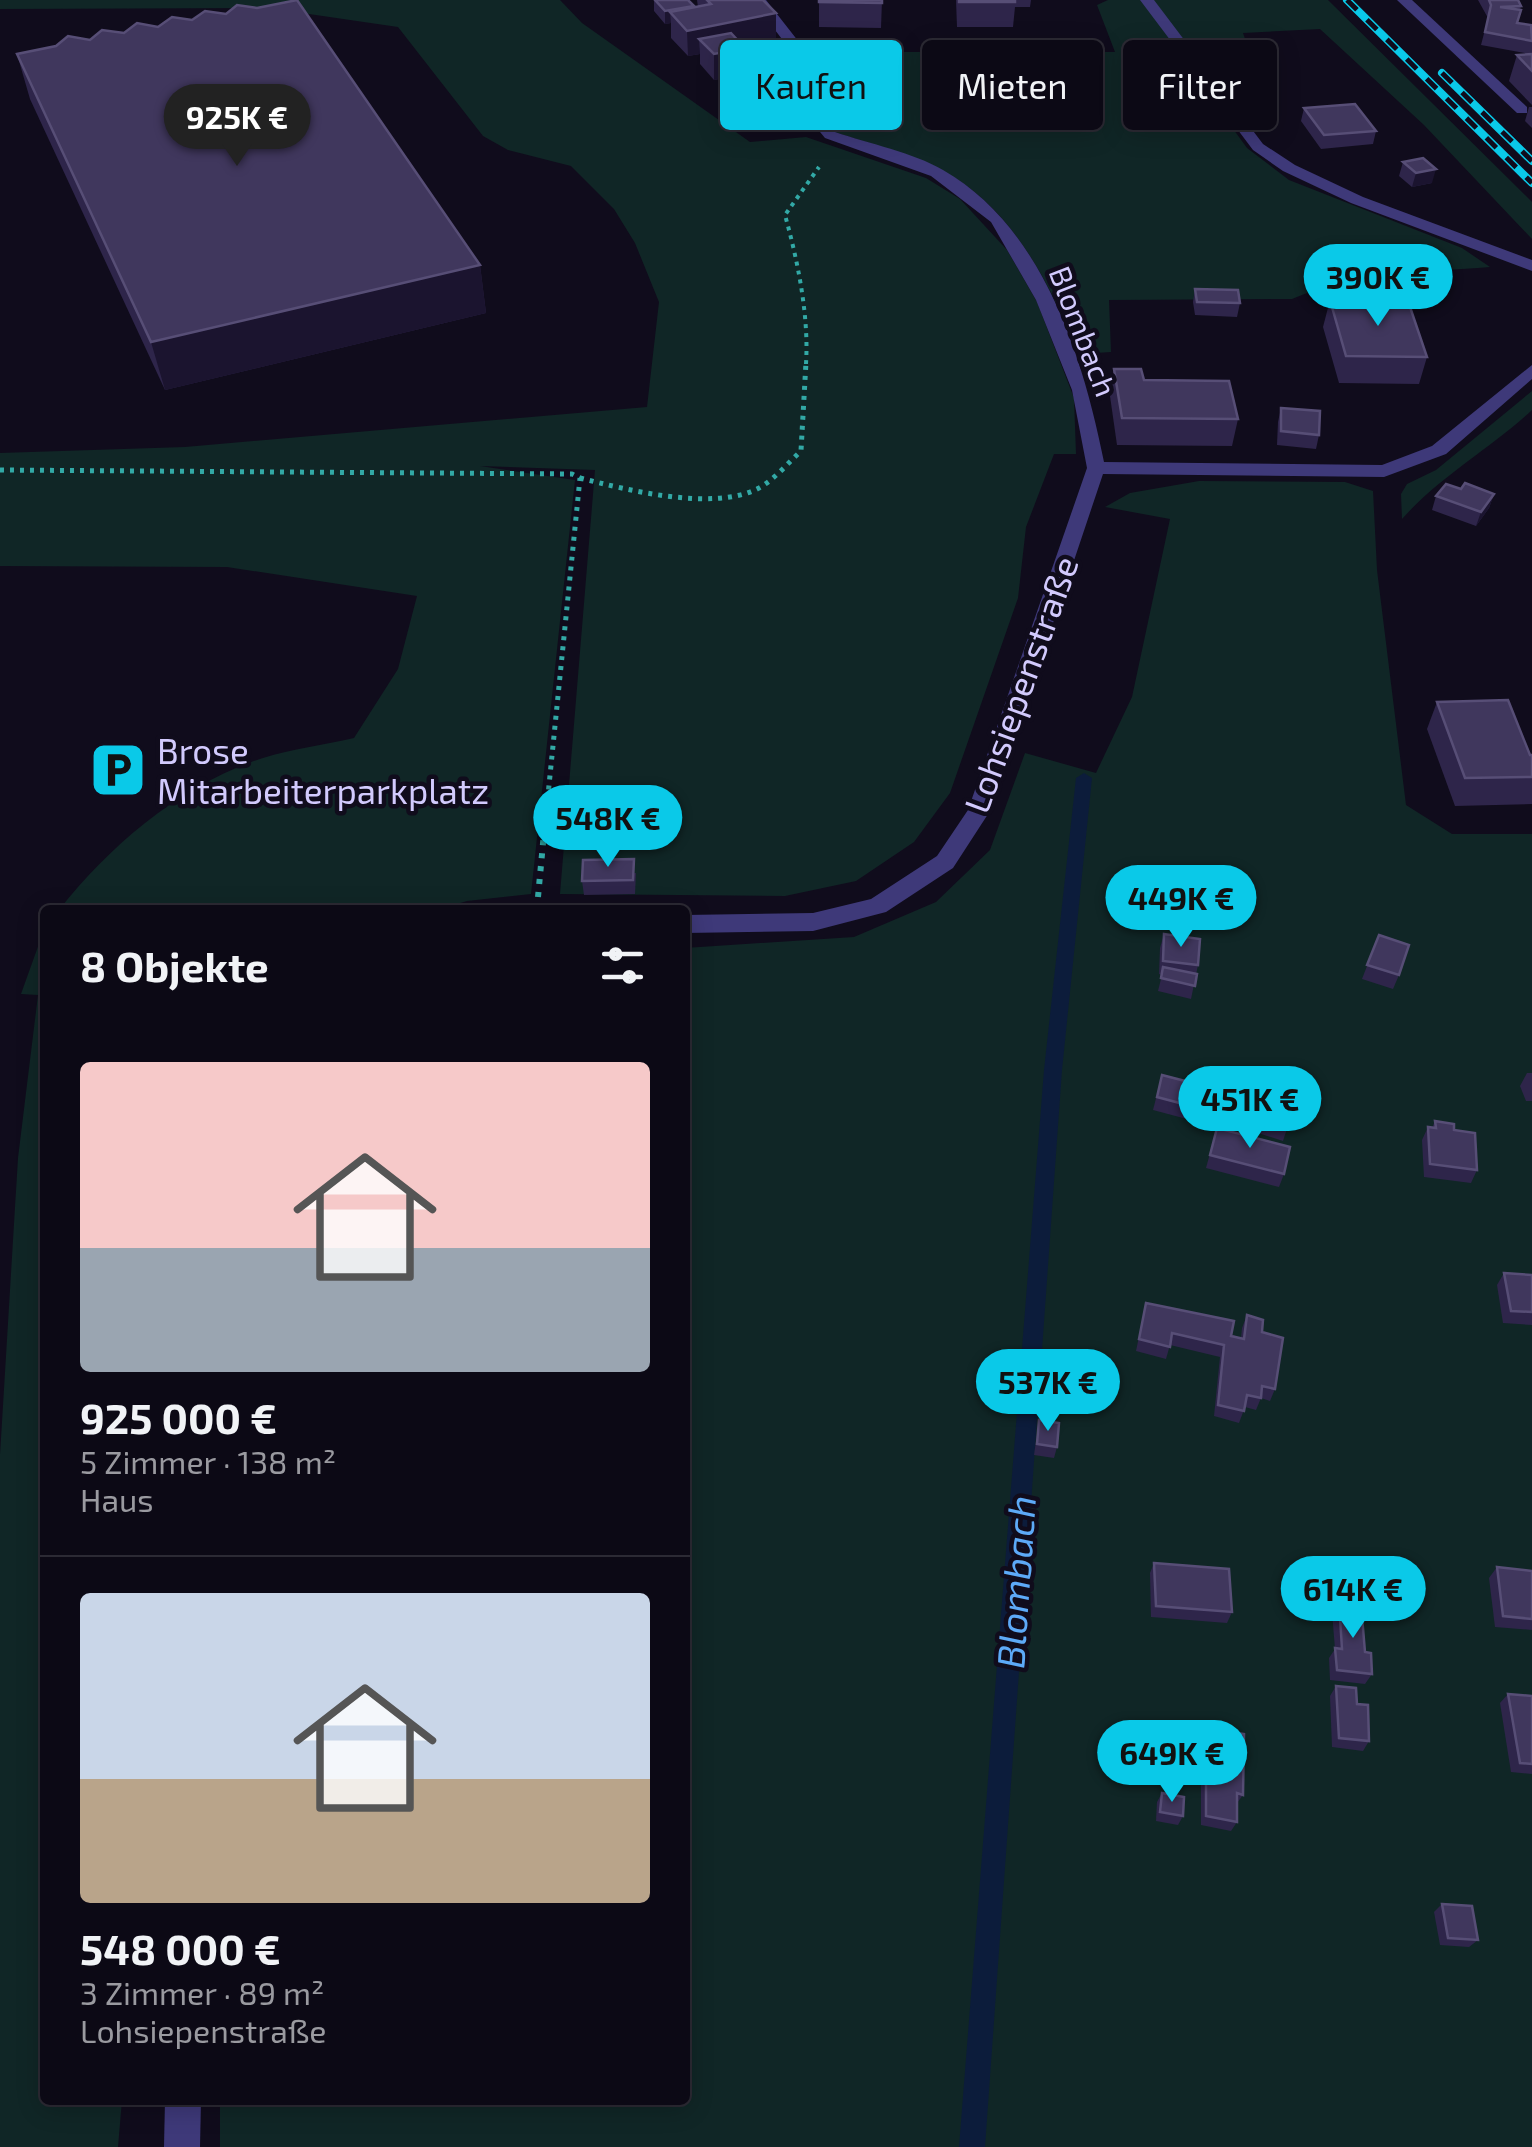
<!DOCTYPE html>
<html lang="de">
<head>
<meta charset="utf-8">
<style>
	body { margin:0; font-family:"Exo 2",sans-serif; background:#1a1722; color:#f1f3f6; height:100vh; display:flex; flex-direction:column; font-size:38px; white-space:nowrap }
	* { box-sizing:border-box; margin:0 }
	p { font-size:32px; color:#9a9aa0 }
	.icon { flex:none; width:55px; height:55px; fill:none; stroke:currentColor; stroke-width:2; stroke-linecap:round; stroke-linejoin:round }
	.map { position:relative; flex:1; overflow:hidden }
	.sheet { position:absolute; left:40px; top:905px; width:650px; height:1200px; display:flex; flex-direction:column; background:#0c0915; border-radius:10px; box-shadow:0 5px 25px #0003,0 0 0 2px #2c2a34 }
	.sheet>* { flex:none }
	.banner { position:absolute; left:720px; top:40px; width:660px; height:90px; display:flex; gap:20px }
	.price { position:absolute; translate:-50% -85px; padding:0 22px; border-radius:35px; background:#0ac9e8; color:#111; font-size:32px; line-height:65px; filter:drop-shadow(0 2px 5px #0008) }
	.price::after { content:''; position:absolute; left:50%; top:60px; width:30px; height:22px; margin-left:-15px; background:inherit; clip-path:polygon(0 0,100% 0,50% 100%) }
	.price.selected { background:#222; color:#fff }
	ul { padding:0; list-style:none }
	li { display:grid; align-content:center; gap:20px; height:530px; padding:0 40px }
	li+li { border-top:2px solid #2c2a34 }
	li span { display:grid; place-items:center; height:310px; border-radius:10px; color:#555 }
	li>.icon { margin-inline-start:auto }
	span .icon { width:180px; height:180px; fill:#fffc; stroke-width:1 }
	li b { font-size:42px }
	h2 { display:flex; justify-content:space-between; align-items:center; height:120px; padding:0 40px; font-size:42px }
	.tag { padding:0 35px; border-radius:10px; background:#0c0915; box-shadow:0 5px 25px #0003,0 0 0 2px #2c2a34; font-size:35px; line-height:90px }
	.tag.selected { background:#0ac9e8; color:#111 }
	.map>svg:first-child { display:block }
	.green { fill:#102626 }
	.lines { fill:none; stroke-linecap:round; stroke-linejoin:round }
	.stream { fill:#0c1c3b; fill-rule:evenodd }
	.path-far2 { stroke:#32a9a6; stroke-width:4; stroke-dasharray:4 5; stroke-linecap:butt }
	.path-far1 { stroke:#32a9a6; stroke-width:5; stroke-dasharray:4 6; stroke-linecap:butt }
	.path { stroke:#32a9a6; stroke-width:6; stroke-dasharray:5 8; stroke-linecap:butt }
	.service { fill:#3e3979; fill-rule:evenodd }
	.minor { fill:#3e3979; fill-rule:evenodd }
	.rail-casing { stroke:#0ac9e8; stroke-width:8 }
	.rail { stroke:#100c1c; stroke-width:5; stroke-dasharray:14; stroke-linecap:butt }
	.wall { fill:#2e254a }
	.shaded-wall { fill:#1b142f }
	.building { fill:#40375d; stroke:#574e76; stroke-width:2.5 }
	.labels { text-anchor:middle; dominant-baseline:central; stroke-width:9; stroke-linejoin:round; paint-order:stroke }
	.far-street-label { font-size:30px; fill:#d2cafd; stroke:#100c1c }
	.street-label { font-size:35px; fill:#d2cafd; stroke:#100c1c }
	.poi-label { font-size:35px; fill:#d2cafd; stroke:#100c1c; text-anchor:start }
	.water-label { font-size:38px; font-style:italic; fill:#5daaf8; stroke:#100c1c }
</style>
</head>
<body>
<div class="map">
<svg width="1532" height="2147" viewBox="0 0 1532 2147">
	<rect width="100%" height="100%" fill="#100c1c"/>
	<g class="green">
		<path d="M0,0H560L582,23L750,142L806,137L926,178L960,199L1007,250L1037,302L1074,398L1076,454H1054L1026,527L1018,598L950,793L914,842L856,881L785,896L560,894L595,470L480,466L575,480L531,894L467,901L437,910H59C110,845 182,784 263,758C292,749 324,745 354,738L398,669L417,596L227,567L0,566V453L185,447L647,407L659,302L635,243L614,209L571,166L508,150L483,136L398,27L268,8L0,9Z"/>
		<path d="M1108,0H1328L1532,202V239L1424,125L1320,29L1243,33L1263,92L1207,93L1247,148L1289,180L1462,248L1490,267C1426,272 1351,273 1292,299L1109,300L1111,352L1080,354C1046,278 1010,201 931,165C900,151 866,143 835,132L804,52H1115L1097,5Z"/>
		<path d="M1532,391V410C1490,449 1440,476 1402,519L1401,494L1407,484L1436,470Z"/>
		<polygon points="1199,481 1345,482 1373,491 1377,570 1406,805 1452,834 1532,834 1532,2147 220,2147 220,2100 685,2100 685,948 854,937 936,902 990,850 1025,753 1096,773 1132,697 1170,519 1105,507 1130,493"/>
		<polygon points="45,927 45,2100 122,2100 118,2147 0,2147 0,1455 18,1158 38,995 21,994"/>
	</g>
	<g class="lines">
		<polygon class="stream" points="1084,773 1092,778 1062,1070 985,2147 959,2147 1044,1070 1076,778"/>
		<path class="path-far2" d="M806,364C809,316 798,262 785,215L819,167"/>
		<g class="path-far1">
			<polyline points="0,470 572,474 580,478 545,825"/>
			<path d="M580,478C627,490 714,512 759,488C775,479 788,463 801,451L806,362"/>
		</g>
		<polyline class="path" points="538,897 545,822"/>
		<polygon class="service" points="1397,0 1412,0 1527,107 1527,113 1517,113"/>
		<g class="minor">
			<path d="M752,0H766L802,46L826,120L835,132C870,144 912,152 943,170C1043,227 1083,357 1104,462L1382,465L1432,446L1532,365V379L1446,454L1384,477L1103,474L990,811L953,868L886,912L813,931L685,933V915L813,913L871,899L937,856L968,810L1087,468L1072,390L1036,300L991,222L931,176L825,138L811,121L788,47Z"/>
			<polygon points="1140,0 1154,0 1263,144 1295,165 1363,197 1532,260 1532,271 1351,203 1283,171 1253,150"/>
			<polygon points="165,2100 201,2100 200,2147 164,2147"/>
		</g>
		<g class="rail-casing">
			<g id="rail">
				<polyline points="1347,0 1532,183"/>
				<polyline points="1442,73 1532,161"/>
			</g>
		</g>
		<use href="#rail" class="rail"/>
	</g>
	<g class="wall">
		<polygon points="654,0 688,0 694,8 698,7 697,0 763,0 776,38 743,45 786,104 754,111 724,78 714,80 700,64 700,54 688,56 671,38 671,23 665,24 654,11"/>
		<polygon points="819,0 882,0 881,28 819,27"/>
		<polygon points="956,0 1031,0 1030,7 1015,7 1013,27 957,27"/>
		<polygon points="1478,0 1518,0 1521,6 1517,23 1532,29 1532,105 1509,81 1517,55 1530,54 1481,45 1488,18"/>
		<polygon points="17,54 480,265 486,313 165,390 30,99"/>
		<polygon points="1529,107 1532,107 1532,128 1525,121"/>
		<polygon points="1304,108 1376,131 1373,144 1321,149 1301,121"/>
		<polygon points="1403,162 1432,183 1412,187 1399,176"/>
		<polygon points="1349,275 1385,287 1381,301 1427,357 1419,384 1339,383 1323,327 1330,300 1353,301 1346,289"/>
		<polygon points="1195,289 1240,303 1237,317 1195,315 1193,302"/>
		<polygon points="1114,369 1238,419 1232,446 1117,445 1110,396"/>
		<polygon points="1281,408 1319,435 1316,449 1277,445 1278,422"/>
		<polygon points="1461,489 1494,494 1489,508 1476,526 1432,510 1436,496"/>
		<polygon points="1437,702 1532,755 1532,804 1455,806 1427,729"/>
		<polygon points="636,873 635,894 584,895 582,881"/>
		<polygon points="1164,934 1198,965 1191,999 1158,991 1162,975 1159,974 1160,948"/>
		<polygon points="1379,935 1399,975 1393,989 1362,979"/>
		<polygon points="1237,1068 1311,1090 1302,1117 1292,1113 1283,1141 1227,1123 1236,1097 1229,1095"/>
		<polygon points="1527,1073 1532,1073 1532,1101 1526,1101 1520,1086"/>
		<polygon points="1162,1075 1208,1087 1198,1122 1153,1110"/>
		<polygon points="1435,1121 1454,1130 1477,1170 1471,1183 1424,1177 1422,1140 1428,1127 1432,1128"/>
		<polygon points="1217,1128 1284,1174 1279,1187 1206,1168"/>
		<polygon points="1504,1273 1532,1275 1532,1325 1503,1323 1497,1285"/>
		<polygon points="1146,1303 1241,1338 1242,1328 1247,1315 1262,1332 1275,1389 1270,1401 1261,1398 1256,1410 1245,1407 1239,1423 1214,1416 1220,1357 1170,1345 1166,1359 1136,1351"/>
		<polygon points="1039,1420 1057,1447 1054,1458 1034,1455"/>
		<polygon points="1154,1563 1232,1612 1227,1623 1151,1617 1150,1573"/>
		<polygon points="1497,1567 1532,1571 1532,1630 1495,1627 1489,1578"/>
		<polygon points="1339,1601 1365,1652 1372,1674 1365,1684 1330,1680 1329,1658 1335,1649 1332,1612"/>
		<polygon points="1336,1686 1357,1704 1369,1741 1363,1751 1332,1747 1330,1696"/>
		<polygon points="1508,1694 1532,1696 1532,1774 1511,1772 1500,1703"/>
		<polygon points="1206,1728 1243,1795 1237,1803 1237,1822 1231,1831 1201,1825 1201,1737"/>
		<polygon points="1162,1793 1183,1816 1178,1825 1156,1821 1157,1802"/>
		<polygon points="1442,1904 1478,1940 1469,1947 1440,1945 1434,1912"/>
	</g>
	<g class="shaded-wall">
		<polygon points="694,6 694,19 670,12 671,23 665,24 665,11"/>
		<polygon points="776,13 776,38 711,51 699,39 700,54 688,56 687,31"/>
		<polygon points="724,52 724,78 714,80 714,54"/>
		<polygon points="786,79 786,104 754,111 754,85"/>
		<polygon points="1436,169 1432,183 1412,187 1416,173"/>
		<polygon points="480,265 486,313 165,390 151,342"/>
		<polygon points="1494,494 1489,508 1476,526 1481,512"/>
	</g>
	<g class="building">
		<polygon points="297,0 480,265 151,342 17,54 56,46 68,36 90,40 102,30 124,33 137,23 158,27 172,17 192,20 205,11 226,14 237,5 257,8"/>
		<polygon points="655,0 688,0 694,6 665,11"/>
		<polygon points="707,0 763,0 776,13 687,31 670,12 711,4"/>
		<polygon points="819,0 882,0 882,3 819,2"/>
		<rect x="959" y="0" width="56" height="2"/>
		<polygon points="1489,0 1518,0 1521,6 1500,7 1521,10 1517,23 1531,25 1532,41 1485,32 1491,5"/>
		<polygon points="731,33 744,47 753,45 786,79 754,85 724,52 714,54 699,39"/>
		<polygon points="1532,54 1532,71 1517,55"/>
		<polygon points="1355,104 1376,131 1324,135 1304,108"/>
		<polygon points="1423,158 1436,169 1416,173 1403,162"/>
		<polygon points="1375,273 1385,287 1358,289 1349,275"/>
		<polygon points="1195,289 1238,290 1240,303 1197,302"/>
		<polygon points="1330,300 1408,301 1427,357 1346,356"/>
		<polygon points="1114,369 1141,369 1144,380 1229,381 1238,419 1122,418"/>
		<polygon points="1281,408 1320,411 1319,435 1281,431"/>
		<polygon points="1465,483 1494,494 1481,512 1436,496 1446,484 1461,489"/>
		<polygon points="1508,700 1530,755 1532,755 1532,777 1465,778 1437,702"/>
		<polygon points="634,859 633,880 582,881 583,860"/>
		<polygon points="1164,934 1200,939 1198,965 1163,961"/>
		<polygon points="1379,935 1409,945 1399,975 1367,965"/>
		<polygon points="1163,967 1197,974 1195,986 1161,978"/>
		<polygon points="1237,1068 1311,1090 1307,1103 1296,1100 1288,1128 1231,1110 1240,1084 1233,1082"/>
		<polygon points="1162,1075 1208,1087 1202,1109 1157,1097"/>
		<polygon points="1435,1121 1454,1124 1454,1130 1475,1133 1477,1170 1430,1164 1428,1127 1436,1128"/>
		<polygon points="1217,1128 1290,1147 1284,1174 1210,1155"/>
		<polygon points="1504,1273 1532,1275 1532,1312 1511,1311"/>
		<polygon points="1146,1303 1234,1321 1231,1336 1244,1339 1247,1315 1263,1320 1262,1332 1283,1338 1275,1389 1262,1386 1261,1398 1247,1395 1244,1411 1218,1405 1224,1345 1172,1333 1170,1347 1139,1339"/>
		<polygon points="1039,1420 1059,1423 1057,1447 1037,1444"/>
		<polygon points="1154,1563 1229,1569 1232,1612 1156,1606"/>
		<polygon points="1497,1567 1532,1571 1532,1619 1503,1616"/>
		<polygon points="1339,1601 1361,1604 1365,1652 1371,1653 1372,1674 1337,1670 1335,1648 1342,1649"/>
		<polygon points="1336,1686 1356,1688 1357,1704 1368,1705 1369,1741 1339,1738"/>
		<polygon points="1508,1694 1532,1696 1532,1764 1520,1763"/>
		<polygon points="1206,1728 1244,1734 1243,1795 1237,1793 1237,1822 1206,1816"/>
		<polygon points="1162,1793 1184,1797 1183,1816 1160,1812"/>
		<polygon points="1442,1904 1472,1906 1478,1940 1448,1938"/>
	</g>
	<defs>
		<g id="parking-square" transform="scale(2.875)"><rect x="-9" y="-9" width="18" height="18" rx="4" fill="#0ac9e8" stroke="#100c1c"/><path d="M-3.5-5.5H1a3.5 3.5 0 0 1 0 7H-1V5.5H-3.5ZM-1-3.4V-.6H.8a1.4 1.4 0 0 0 0-2.8Z" fill="#111"/></g>
	</defs>
	<g fill-rule="evenodd">
		<use href="#parking-square" x="118" y="770"/>
	</g>
	<g class="labels">
		<g class="far-street-label">
			<text transform="translate(1084 331) rotate(69)">Blombach</text>
		</g>
		<g class="street-label">
			<text transform="translate(1020 684) rotate(-70)">Lohsiepenstraße</text>
		</g>
		<g class="poi-label">
			<text x="157" y="750">Brose<tspan x="157" dy="40">Mitarbeiterparkplatz</tspan></text>
		</g>
		<g class="water-label">
			<text transform="translate(1015 1582) rotate(-86)">Blombach</text>
		</g>
	</g>
</svg>
<b class="price selected" style="left:237px;top:169px">925K €</b>
<b class="price" style="left:1378px;top:329px">390K €</b>
<b class="price" style="left:608px;top:870px">548K €</b>
<b class="price" style="left:1181px;top:950px">449K €</b>
<b class="price" style="left:1250px;top:1151px">451K €</b>
<b class="price" style="left:1048px;top:1434px">537K €</b>
<b class="price" style="left:1353px;top:1641px">614K €</b>
<b class="price" style="left:1172px;top:1805px">649K €</b>
<div class="banner">
<a class="tag selected">Kaufen</a>
<a class="tag">Mieten</a>
<a class="tag">Filter</a>
</div>
<section class="sheet">
<h2>8 Objekte<svg class="icon" aria-label="filters" viewBox="0 0 24 24"><path d="M4 7h16M4 17h16"/><circle cx="9" cy="7" r="2"/><circle cx="15" cy="17" r="2"/></svg></h2>
<ul>
<li><span style="background:linear-gradient(#f6c9c9 60%,#9aa5b1 0)"><svg class="icon" aria-label="home" viewBox="0 0 24 24"><path d="M3 11l9-7 9 7M6 9v11h12V9"/></svg></span><div><b>925 000 €</b><p>5 Zimmer · 138 m²</p><p>Haus</p></div></li>
<li><span style="background:linear-gradient(#c9d6e8 60%,#b9a48a 0)"><svg class="icon" aria-label="home" viewBox="0 0 24 24"><path d="M3 11l9-7 9 7M6 9v11h12V9"/></svg></span><div><b>548 000 €</b><p>3 Zimmer · 89 m²</p><p>Lohsiepenstraße</p></div></li>
</ul>
</section>
</div>
</body>
</html>
